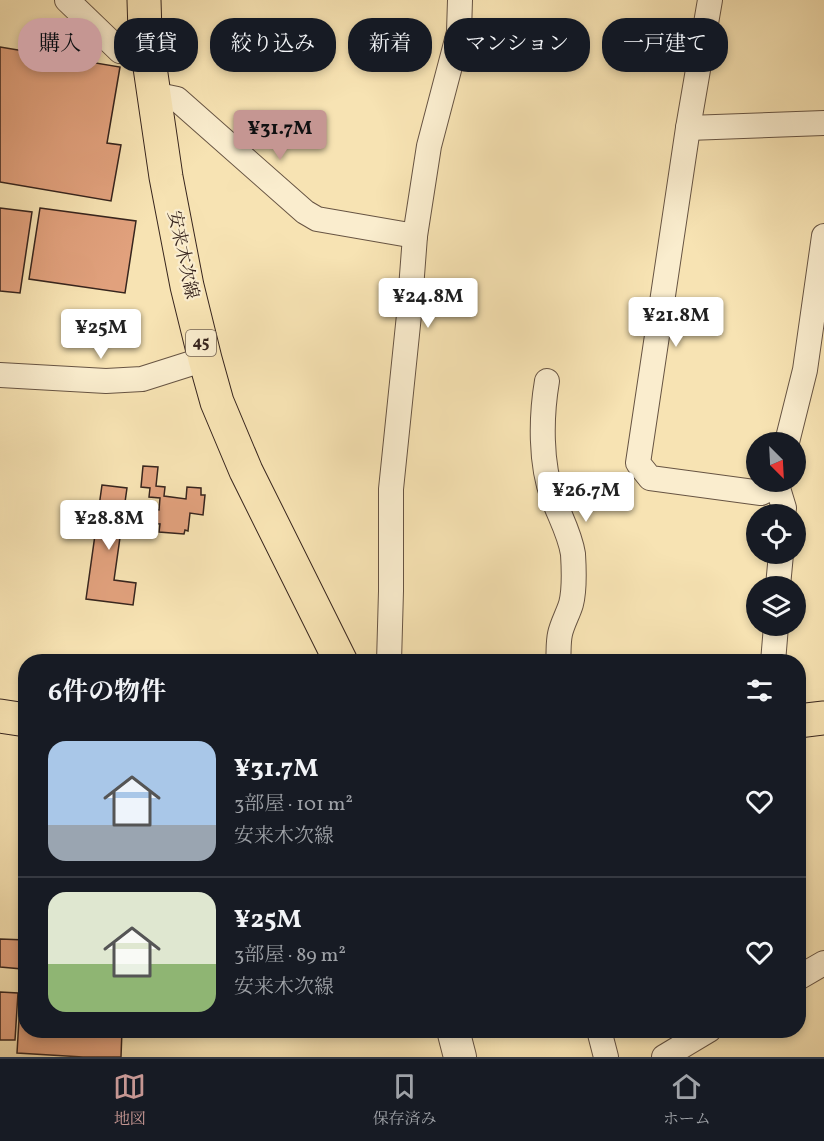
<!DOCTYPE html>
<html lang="ja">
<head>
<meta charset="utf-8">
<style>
	body { margin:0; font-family:Vollkorn,"Noto Serif JP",serif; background:#242831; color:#f1f3f6; height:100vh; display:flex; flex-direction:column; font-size:22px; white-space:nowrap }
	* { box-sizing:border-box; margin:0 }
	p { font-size:20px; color:#9ea1a6 }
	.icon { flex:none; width:33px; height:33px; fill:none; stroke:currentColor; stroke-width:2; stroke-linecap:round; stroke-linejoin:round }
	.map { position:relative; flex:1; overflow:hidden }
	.side { position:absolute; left:18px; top:654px; width:788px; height:384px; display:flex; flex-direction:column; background:#171b24; border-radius:24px; box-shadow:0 3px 9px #0003 }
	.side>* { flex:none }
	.banner { position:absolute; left:18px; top:18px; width:789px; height:54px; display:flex; gap:12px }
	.needle { width:39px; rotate:156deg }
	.tools { position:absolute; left:746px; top:432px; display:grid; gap:12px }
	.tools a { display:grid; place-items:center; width:60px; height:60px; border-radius:50%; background:#171b24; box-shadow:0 3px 9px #0003; font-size:30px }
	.price { position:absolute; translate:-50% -51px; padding:0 14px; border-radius:6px; background:#fff; color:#222; font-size:20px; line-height:39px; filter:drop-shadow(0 2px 3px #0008) }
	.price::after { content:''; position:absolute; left:50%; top:36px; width:18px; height:14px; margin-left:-9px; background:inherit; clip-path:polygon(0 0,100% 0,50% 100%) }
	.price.on { background:#c59692; color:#111 }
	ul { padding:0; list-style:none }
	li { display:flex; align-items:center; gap:18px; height:150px; padding:0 30px }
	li+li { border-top:2px solid #363941 }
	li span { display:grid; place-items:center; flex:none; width:168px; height:120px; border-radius:18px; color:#555 }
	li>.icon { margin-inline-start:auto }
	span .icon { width:72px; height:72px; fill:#fffc; stroke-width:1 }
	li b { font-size:26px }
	h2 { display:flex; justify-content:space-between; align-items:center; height:72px; padding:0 30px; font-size:26px }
	.chip { padding:0 21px; border-radius:24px; background:#171b24; box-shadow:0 3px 9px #0003; font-size:21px; line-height:54px }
	.chip.on { background:#c59692; color:#111 }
	.tabs { display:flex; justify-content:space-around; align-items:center; height:84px; border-top:2px solid #363941; background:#171b24; font-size:16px; color:#9ea1a6 }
	.tabs a { display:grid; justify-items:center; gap:3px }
	.tabs .on { color:#c59692 }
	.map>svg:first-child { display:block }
	.building { fill:#e1a17d; stroke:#37251e; stroke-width:1.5 }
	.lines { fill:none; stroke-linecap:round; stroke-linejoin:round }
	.minor-casing { stroke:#675443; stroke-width:26 }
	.tertiary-casing { stroke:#675443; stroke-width:34 }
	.primary-casing { stroke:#37251e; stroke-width:35 }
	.trunk-casing { stroke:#37251e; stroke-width:35 }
	.minor { stroke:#faedce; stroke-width:24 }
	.tertiary { stroke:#faedce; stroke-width:32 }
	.primary { stroke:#f7e3b3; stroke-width:33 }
	.trunk { stroke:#f7e3b3; stroke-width:33 }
	.labels { text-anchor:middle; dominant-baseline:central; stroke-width:4.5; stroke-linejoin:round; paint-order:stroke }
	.shield { fill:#faedce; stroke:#726153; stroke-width:1.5 }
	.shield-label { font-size:16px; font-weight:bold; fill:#37251e }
	.street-label { font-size:18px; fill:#37251e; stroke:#faedce }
</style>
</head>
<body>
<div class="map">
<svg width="824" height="1057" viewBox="0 0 824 1057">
	<rect width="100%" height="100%" fill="#f7e3b3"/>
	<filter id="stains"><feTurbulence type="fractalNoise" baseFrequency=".00333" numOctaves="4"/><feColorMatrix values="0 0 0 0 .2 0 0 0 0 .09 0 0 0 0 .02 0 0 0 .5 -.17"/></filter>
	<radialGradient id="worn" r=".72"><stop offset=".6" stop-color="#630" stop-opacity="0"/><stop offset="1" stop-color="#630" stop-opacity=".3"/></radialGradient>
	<g class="building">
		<polygon points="0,47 120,67 107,143 121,145 111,201 0,182"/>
		<polygon points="0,208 32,212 20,293 0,291"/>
		<polygon points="40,208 136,221 125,293 29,279"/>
		<polygon points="143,466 158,467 156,486 165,487 164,496 186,499 187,487 201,488 201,495 205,495 203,515 190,513 188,531 185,530 184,534 159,532 160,524 136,522 138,508 159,510 160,498 149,497 150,488 141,487"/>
		<polygon points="102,485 127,488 114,580 136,583 133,605 86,599"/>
		<polygon points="0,939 26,940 26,1030 122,1030 121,1057 83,1057 17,1053 22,969 0,967"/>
		<polygon points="0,992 18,993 15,1040 0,1040"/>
	</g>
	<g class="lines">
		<g class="minor-casing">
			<g id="minor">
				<polyline points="67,0 120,51 148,51"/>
				<polyline points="710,0 688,128 638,463 650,478 761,493 777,485"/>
				<polyline points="153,94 177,99 305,212 317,219 415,236"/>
				<polyline points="688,128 824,123"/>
				<polyline points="0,375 106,381 142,379 205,359"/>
				<path d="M547,381C541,416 540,464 553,498C560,517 570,534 573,554C574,570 575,589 571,604C568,614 562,624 560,634C558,643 559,653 558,662"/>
				<polyline points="787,442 805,370 824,236"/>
				<polyline points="777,482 777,485 784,508 783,514"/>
				<polyline points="778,586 781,554"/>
				<polyline points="389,662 391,591 391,489 409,315 415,236 429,146 459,32 460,0"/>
				<polyline points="773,662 776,626"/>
				<polyline points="798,978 824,963"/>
				<polyline points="599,1030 606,1057"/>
				<polyline points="664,1057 709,1030"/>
			</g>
		</g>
		<g class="tertiary-casing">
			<polyline id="tertiary" points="453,1030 460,1057"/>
		</g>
		<g class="primary-casing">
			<polyline id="primary" points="144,0 145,33 166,177 187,286 205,359 217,402 246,471 341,662"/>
		</g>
		<g class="trunk-casing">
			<g id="trunk">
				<polyline points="0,716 26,720"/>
				<polyline points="798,721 824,718"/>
			</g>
		</g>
		<use href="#minor" class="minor"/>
		<use href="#tertiary" class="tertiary"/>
		<use href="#primary" class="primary"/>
		<use href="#trunk" class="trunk"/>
	</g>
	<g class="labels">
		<rect class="shield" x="186" y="330" width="30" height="26" rx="4.5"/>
		<g class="shield-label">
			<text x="201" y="343">45</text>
		</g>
		<g class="street-label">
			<text transform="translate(182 255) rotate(78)">安来木次線</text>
		</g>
	</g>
	<rect width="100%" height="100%" filter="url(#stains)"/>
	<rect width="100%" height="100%" fill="url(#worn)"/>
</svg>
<div class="tools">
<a><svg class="needle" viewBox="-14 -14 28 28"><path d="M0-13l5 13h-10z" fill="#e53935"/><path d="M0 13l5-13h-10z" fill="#9ea1a6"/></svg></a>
<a><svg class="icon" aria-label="locate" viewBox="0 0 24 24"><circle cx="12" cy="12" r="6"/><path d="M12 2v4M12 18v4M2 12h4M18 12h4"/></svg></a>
<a><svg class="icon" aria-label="layers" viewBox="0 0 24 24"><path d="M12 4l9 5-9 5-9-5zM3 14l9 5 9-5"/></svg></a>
</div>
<b class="price on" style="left:280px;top:161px">¥31.7M</b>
<b class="price" style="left:428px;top:329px">¥24.8M</b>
<b class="price" style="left:676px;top:348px">¥21.8M</b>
<b class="price" style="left:101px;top:360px">¥25M</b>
<b class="price" style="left:586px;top:523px">¥26.7M</b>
<b class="price" style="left:109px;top:551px">¥28.8M</b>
<div class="banner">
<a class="chip on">購入</a>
<a class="chip">賃貸</a>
<a class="chip">絞り込み</a>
<a class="chip">新着</a>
<a class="chip">マンション</a>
<a class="chip">一戸建て</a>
</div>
<section class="side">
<h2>6件の物件<svg class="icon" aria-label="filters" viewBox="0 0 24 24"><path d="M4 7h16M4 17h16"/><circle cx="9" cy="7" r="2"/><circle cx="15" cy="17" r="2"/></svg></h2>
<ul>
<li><span style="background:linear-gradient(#a9c7e8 70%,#9aa5b1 0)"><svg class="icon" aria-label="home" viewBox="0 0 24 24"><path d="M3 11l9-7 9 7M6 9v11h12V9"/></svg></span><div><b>¥31.7M</b><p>3部屋 · 101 m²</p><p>安来木次線</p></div><svg class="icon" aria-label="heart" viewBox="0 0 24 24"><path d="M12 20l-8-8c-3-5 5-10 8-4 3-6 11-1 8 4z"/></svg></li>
<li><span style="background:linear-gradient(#dfe7d0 60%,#8fb573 0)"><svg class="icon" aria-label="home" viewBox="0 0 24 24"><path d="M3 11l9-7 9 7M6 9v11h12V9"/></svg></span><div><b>¥25M</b><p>3部屋 · 89 m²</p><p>安来木次線</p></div><svg class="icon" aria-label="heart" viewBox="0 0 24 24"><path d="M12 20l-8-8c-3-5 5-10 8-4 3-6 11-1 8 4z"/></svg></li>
</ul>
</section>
</div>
<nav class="tabs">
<a class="on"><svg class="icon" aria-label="map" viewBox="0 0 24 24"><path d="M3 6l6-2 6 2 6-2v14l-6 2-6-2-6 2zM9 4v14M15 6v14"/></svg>地図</a>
<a><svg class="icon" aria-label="saved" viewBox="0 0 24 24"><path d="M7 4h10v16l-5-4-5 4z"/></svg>保存済み</a>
<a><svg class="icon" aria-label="home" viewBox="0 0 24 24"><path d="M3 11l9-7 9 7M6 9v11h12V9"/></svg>ホーム</a>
</nav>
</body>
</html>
